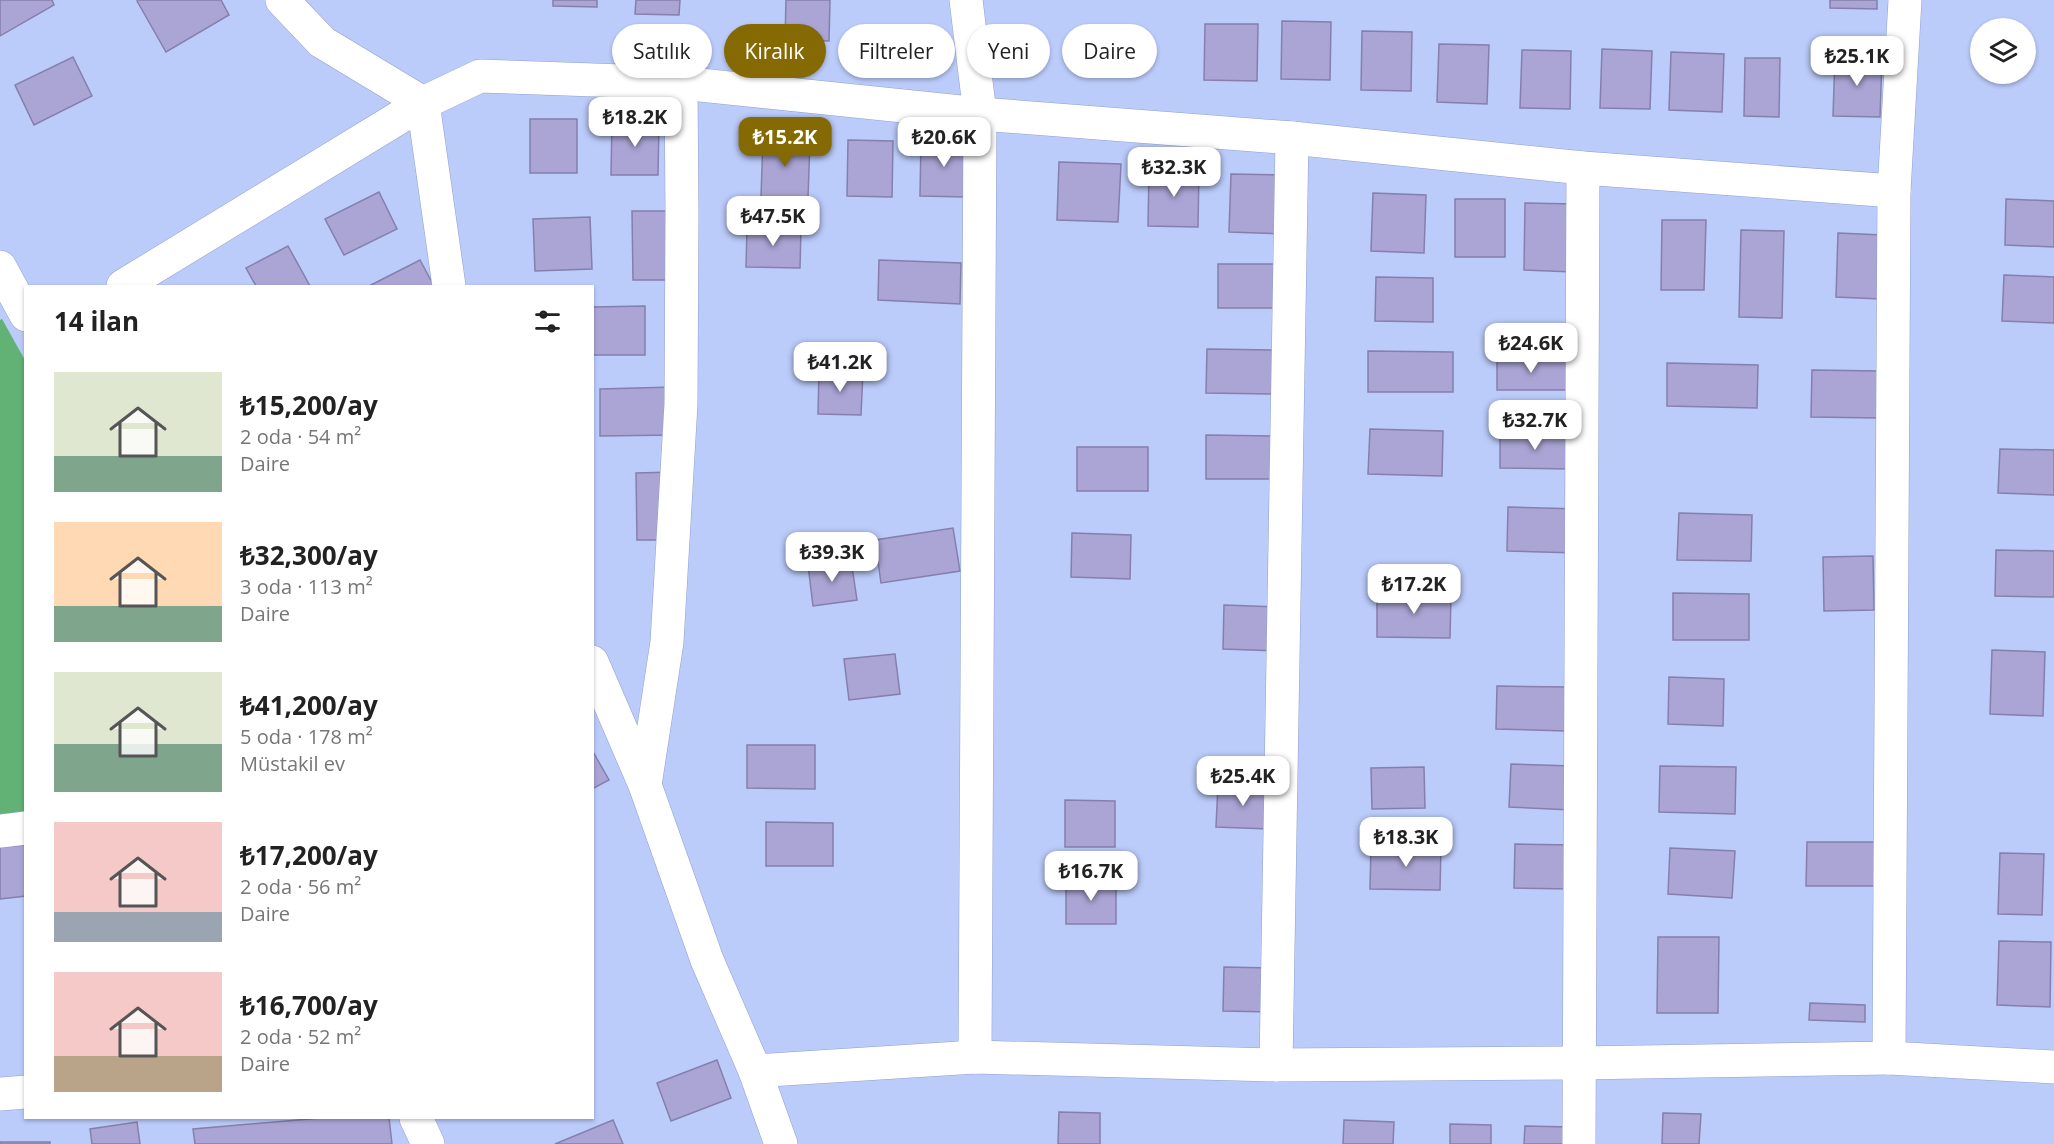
<!DOCTYPE html>
<html lang="tr">
<head>
<meta charset="utf-8">
<style>
	body { margin:0; font-family:"Open Sans",sans-serif; background:#f6f6f6; color:#222; height:100vh; display:flex; flex-direction:column; font-size:22px; white-space:nowrap }
	* { box-sizing:border-box; margin:0 }
	p { font-size:20px; color:#767676 }
	.icon { flex:none; width:33px; height:33px; fill:none; stroke:currentColor; stroke-width:2; stroke-linecap:round; stroke-linejoin:round }
	.map { position:relative; flex:1; overflow:hidden }
	.details { position:absolute; left:24px; top:285px; width:570px; height:834px; display:flex; flex-direction:column; background:#fff; border-radius:0px; box-shadow:0 2px 4px #0004 }
	.details>* { flex:none }
	.top-card { position:absolute; left:612px; top:24px; width:570px; height:54px; display:flex; gap:12px }
	.tools { position:absolute; left:1970px; top:18px; display:grid; gap:12px }
	.tools a { display:grid; place-items:center; width:66px; height:66px; border-radius:50%; background:#fff; box-shadow:0 2px 4px #0004; font-size:30px }
	.price { position:absolute; translate:-50% -51px; padding:0 14px; border-radius:12px; background:#fff; color:#222; font-size:20px; line-height:39px; filter:drop-shadow(0 2px 3px #0008) }
	.price::after { content:''; position:absolute; left:50%; top:36px; width:18px; height:14px; margin-left:-9px; background:inherit; clip-path:polygon(0 0,100% 0,50% 100%) }
	.price.current { background:#856903; color:#fff }
	ul { padding:0; list-style:none }
	li { display:flex; align-items:center; gap:18px; height:150px; padding:0 30px }
	li span { display:grid; place-items:center; flex:none; width:168px; height:120px; border-radius:0px; color:#555 }
	li>.icon { margin-inline-start:auto }
	span .icon { width:72px; height:72px; fill:#fffc; stroke-width:1 }
	li b { font-size:26px }
	h2 { display:flex; justify-content:space-between; align-items:center; height:72px; padding:0 30px; font-size:26px }
	.tag { padding:0 21px; border-radius:27px; background:#fff; box-shadow:0 2px 4px #0004; font-size:21px; line-height:54px }
	.tag.current { background:#856903; color:#fff }
	.map>svg:first-child { display:block }
	.green { fill:#62b175 }
	.building { fill:#aba5d5; stroke:#857fad; stroke-width:1.5 }
	.lines { fill:none; stroke-linecap:round; stroke-linejoin:round }
	.minor-casing { stroke:#91a0cd; stroke-width:34 }
	.minor { stroke:#fff; stroke-width:33 }
</style>
</head>
<body>
<div class="map">
<svg width="2054" height="1144" viewBox="0 0 2054 1144">
	<rect width="100%" height="100%" fill="#bbcbfa"/>
	<polygon class="green" points="2,319 26,362 25,812 0,814 0,320"/>
	<g class="building">
		<polygon points="0,0 52,0 54,5 0,36"/>
		<polygon points="138,0 221,0 229,15 166,52 137,1"/>
		<polygon points="553,0 597,0 597,7 553,6"/>
		<polygon points="636,0 680,0 679,15 635,14"/>
		<polygon points="786,0 830,0 829,41 785,40"/>
		<polygon points="1830,0 1877,0 1877,9 1830,8"/>
		<polygon points="1282,21 1331,22 1330,80 1281,79"/>
		<polygon points="1205,24 1258,24 1257,81 1204,80"/>
		<polygon points="1362,31 1412,32 1411,91 1361,90"/>
		<polygon points="1439,44 1489,45 1487,104 1437,102"/>
		<polygon points="1602,49 1652,51 1650,109 1600,108"/>
		<polygon points="1522,50 1571,51 1570,109 1520,108"/>
		<polygon points="1671,52 1724,54 1722,112 1669,110"/>
		<polygon points="73,57 92,96 34,125 15,85"/>
		<polygon points="1835,57 1882,59 1880,117 1833,116"/>
		<polygon points="1745,58 1780,58 1779,117 1744,116"/>
		<rect x="530" y="119" width="47" height="54"/>
		<polygon points="612,121 659,121 658,175 611,175"/>
		<polygon points="763,138 810,140 808,198 761,197"/>
		<polygon points="848,140 893,141 892,197 847,196"/>
		<polygon points="921,140 968,141 967,197 920,196"/>
		<polygon points="1059,162 1121,164 1118,222 1057,220"/>
		<polygon points="1149,169 1199,170 1198,227 1148,226"/>
		<polygon points="1231,174 1284,175 1282,234 1229,232"/>
		<polygon points="379,192 397,229 344,255 325,219"/>
		<polygon points="1373,193 1426,195 1424,253 1371,251"/>
		<rect x="1455" y="199" width="50" height="58"/>
		<polygon points="2006,199 2054,201 2054,247 2005,245"/>
		<polygon points="1525,203 1575,204 1573,272 1524,270"/>
		<polygon points="632,211 676,211 676,280 633,280"/>
		<polygon points="590,217 592,269 535,271 533,219"/>
		<polygon points="1662,220 1706,220 1704,290 1661,290"/>
		<polygon points="747,226 801,228 800,268 746,267"/>
		<polygon points="1741,230 1784,231 1782,318 1739,317"/>
		<polygon points="1838,233 1882,235 1880,299 1836,297"/>
		<polygon points="288,246 310,286 256,286 246,268"/>
		<polygon points="420,260 434,286 369,286"/>
		<polygon points="879,260 961,263 960,304 878,300"/>
		<rect x="1218" y="264" width="60" height="44"/>
		<polygon points="2004,275 2054,277 2054,323 2002,321"/>
		<polygon points="1376,277 1433,278 1433,322 1375,321"/>
		<polygon points="645,306 645,355 592,355 592,307"/>
		<polygon points="1207,349 1278,350 1278,394 1206,393"/>
		<polygon points="1368,351 1453,352 1453,392 1368,392"/>
		<rect x="1497" y="358" width="69" height="32"/>
		<polygon points="1667,363 1758,365 1757,408 1667,406"/>
		<polygon points="819,370 863,372 861,415 818,414"/>
		<polygon points="1812,370 1880,371 1879,418 1811,417"/>
		<polygon points="673,387 674,435 600,436 600,389"/>
		<polygon points="1370,429 1443,431 1442,476 1368,474"/>
		<polygon points="1500,433 1570,435 1570,469 1500,468"/>
		<polygon points="1206,435 1280,436 1279,479 1206,479"/>
		<rect x="1077" y="447" width="71" height="44"/>
		<polygon points="2000,449 2054,450 2054,495 1998,493"/>
		<polygon points="672,472 672,540 637,540 636,473"/>
		<polygon points="1508,507 1578,509 1577,553 1507,551"/>
		<polygon points="1679,513 1752,515 1751,561 1677,560"/>
		<polygon points="953,528 960,571 881,583 875,540"/>
		<polygon points="1072,533 1131,535 1130,579 1071,577"/>
		<polygon points="1996,550 2054,551 2054,597 1995,596"/>
		<polygon points="1873,556 1874,610 1824,611 1823,557"/>
		<polygon points="851,560 857,600 813,606 808,565"/>
		<polygon points="1377,593 1451,594 1450,638 1377,637"/>
		<polygon points="1673,593 1749,594 1749,640 1673,640"/>
		<polygon points="1224,605 1283,607 1281,651 1223,649"/>
		<polygon points="1992,650 2045,652 2043,716 1990,714"/>
		<polygon points="895,654 900,694 849,700 844,659"/>
		<polygon points="1669,677 1724,679 1723,726 1668,724"/>
		<polygon points="1497,686 1567,687 1566,731 1496,729"/>
		<polygon points="747,745 815,745 815,789 747,788"/>
		<polygon points="592,750 609,780 592,789"/>
		<polygon points="1511,764 1572,766 1571,810 1509,807"/>
		<polygon points="1660,766 1736,767 1735,814 1659,812"/>
		<polygon points="1424,767 1425,808 1372,809 1371,768"/>
		<polygon points="1218,784 1270,786 1269,829 1216,827"/>
		<polygon points="1065,800 1115,801 1115,847 1065,847"/>
		<polygon points="766,822 833,823 833,866 766,866"/>
		<polygon points="1807,842 1880,842 1880,886 1806,886"/>
		<polygon points="1515,844 1572,845 1571,889 1514,888"/>
		<polygon points="26,845 26,896 0,899 0,847"/>
		<polygon points="1371,845 1441,846 1440,890 1370,889"/>
		<polygon points="1670,848 1735,851 1732,898 1668,894"/>
		<polygon points="2000,853 2044,854 2042,915 1998,914"/>
		<rect x="1066" y="880" width="50" height="44"/>
		<polygon points="1658,937 1719,937 1718,1013 1657,1013"/>
		<polygon points="1999,941 2051,942 2050,1007 1997,1005"/>
		<polygon points="1224,967 1273,968 1272,1012 1223,1011"/>
		<polygon points="1810,1003 1865,1005 1865,1022 1809,1020"/>
		<polygon points="717,1060 731,1098 671,1121 657,1083"/>
		<polygon points="1059,1112 1100,1113 1100,1144 1058,1144"/>
		<polygon points="1663,1113 1701,1114 1699,1144 1662,1144"/>
		<polygon points="321,1118 389,1118 392,1144 195,1144 193,1129"/>
		<polygon points="613,1120 623,1144 555,1144"/>
		<polygon points="1344,1120 1394,1122 1393,1144 1343,1144"/>
		<polygon points="137,1122 140,1144 92,1144 90,1129"/>
		<polygon points="1450,1124 1491,1125 1491,1144 1450,1144"/>
		<polygon points="1525,1126 1571,1127 1571,1144 1524,1144"/>
		<rect x="0" y="1142" width="50" height="2"/>
	</g>
	<g class="lines">
		<g class="minor-casing">
			<g id="minor">
				<polyline points="282,0 322,42 423,103 449,286"/>
				<polyline points="966,0 980,114 975,1057"/>
				<polyline points="0,267 26,315"/>
				<polyline points="123,286 423,103 480,76 681,83 980,114 1292,138 1583,168 1894,191"/>
				<polyline points="592,662 645,785 707,960 755,1071 781,1144"/>
				<polyline points="645,785 667,642 681,404 682,215 681,83"/>
				<polyline points="0,831 26,828"/>
				<polyline points="1889,1058 2054,1067"/>
				<polyline points="1276,1065 1292,138"/>
				<polyline points="755,1071 975,1057 1276,1065 1579,1063 1889,1058 1894,191 1905,0"/>
				<polyline points="0,1094 26,1092"/>
				<polyline points="416,1118 428,1144"/>
				<polyline points="1579,1144 1583,168"/>
			</g>
		</g>
		<use href="#minor" class="minor"/>
	</g>
</svg>
<div class="tools">
<a><svg class="icon" aria-label="layers" viewBox="0 0 24 24"><path d="M12 4l9 5-9 5-9-5zM3 14l9 5 9-5"/></svg></a>
</div>
<b class="price" style="left:1857px;top:87px">₺25.1K</b>
<b class="price" style="left:635px;top:148px">₺18.2K</b>
<b class="price current" style="left:785px;top:168px">₺15.2K</b>
<b class="price" style="left:944px;top:168px">₺20.6K</b>
<b class="price" style="left:1174px;top:198px">₺32.3K</b>
<b class="price" style="left:773px;top:247px">₺47.5K</b>
<b class="price" style="left:1531px;top:374px">₺24.6K</b>
<b class="price" style="left:840px;top:393px">₺41.2K</b>
<b class="price" style="left:1535px;top:451px">₺32.7K</b>
<b class="price" style="left:832px;top:583px">₺39.3K</b>
<b class="price" style="left:1414px;top:615px">₺17.2K</b>
<b class="price" style="left:1243px;top:807px">₺25.4K</b>
<b class="price" style="left:1406px;top:868px">₺18.3K</b>
<b class="price" style="left:1091px;top:902px">₺16.7K</b>
<div class="top-card">
<a class="tag">Satılık</a>
<a class="tag current">Kiralık</a>
<a class="tag">Filtreler</a>
<a class="tag">Yeni</a>
<a class="tag">Daire</a>
</div>
<section class="details">
<h2>14 ilan<svg class="icon" aria-label="filters" viewBox="0 0 24 24"><path d="M4 7h16M4 17h16"/><circle cx="9" cy="7" r="2"/><circle cx="15" cy="17" r="2"/></svg></h2>
<ul>
<li><span style="background:linear-gradient(#dfe7d0 70%,#7fa58c 0)"><svg class="icon" aria-label="home" viewBox="0 0 24 24"><path d="M3 11l9-7 9 7M6 9v11h12V9"/></svg></span><div><b>₺15,200/ay</b><p>2 oda · 54 m²</p><p>Daire</p></div></li>
<li><span style="background:linear-gradient(#ffd9b3 70%,#7fa58c 0)"><svg class="icon" aria-label="home" viewBox="0 0 24 24"><path d="M3 11l9-7 9 7M6 9v11h12V9"/></svg></span><div><b>₺32,300/ay</b><p>3 oda · 113 m²</p><p>Daire</p></div></li>
<li><span style="background:linear-gradient(#dfe7d0 60%,#7fa58c 0)"><svg class="icon" aria-label="home" viewBox="0 0 24 24"><path d="M3 11l9-7 9 7M6 9v11h12V9"/></svg></span><div><b>₺41,200/ay</b><p>5 oda · 178 m²</p><p>Müstakil ev</p></div></li>
<li><span style="background:linear-gradient(#f6c9c9 75%,#9aa5b1 0)"><svg class="icon" aria-label="home" viewBox="0 0 24 24"><path d="M3 11l9-7 9 7M6 9v11h12V9"/></svg></span><div><b>₺17,200/ay</b><p>2 oda · 56 m²</p><p>Daire</p></div></li>
<li><span style="background:linear-gradient(#f6c9c9 70%,#b9a48a 0)"><svg class="icon" aria-label="home" viewBox="0 0 24 24"><path d="M3 11l9-7 9 7M6 9v11h12V9"/></svg></span><div><b>₺16,700/ay</b><p>2 oda · 52 m²</p><p>Daire</p></div></li>
</ul>
</section>
</div>
</body>
</html>
